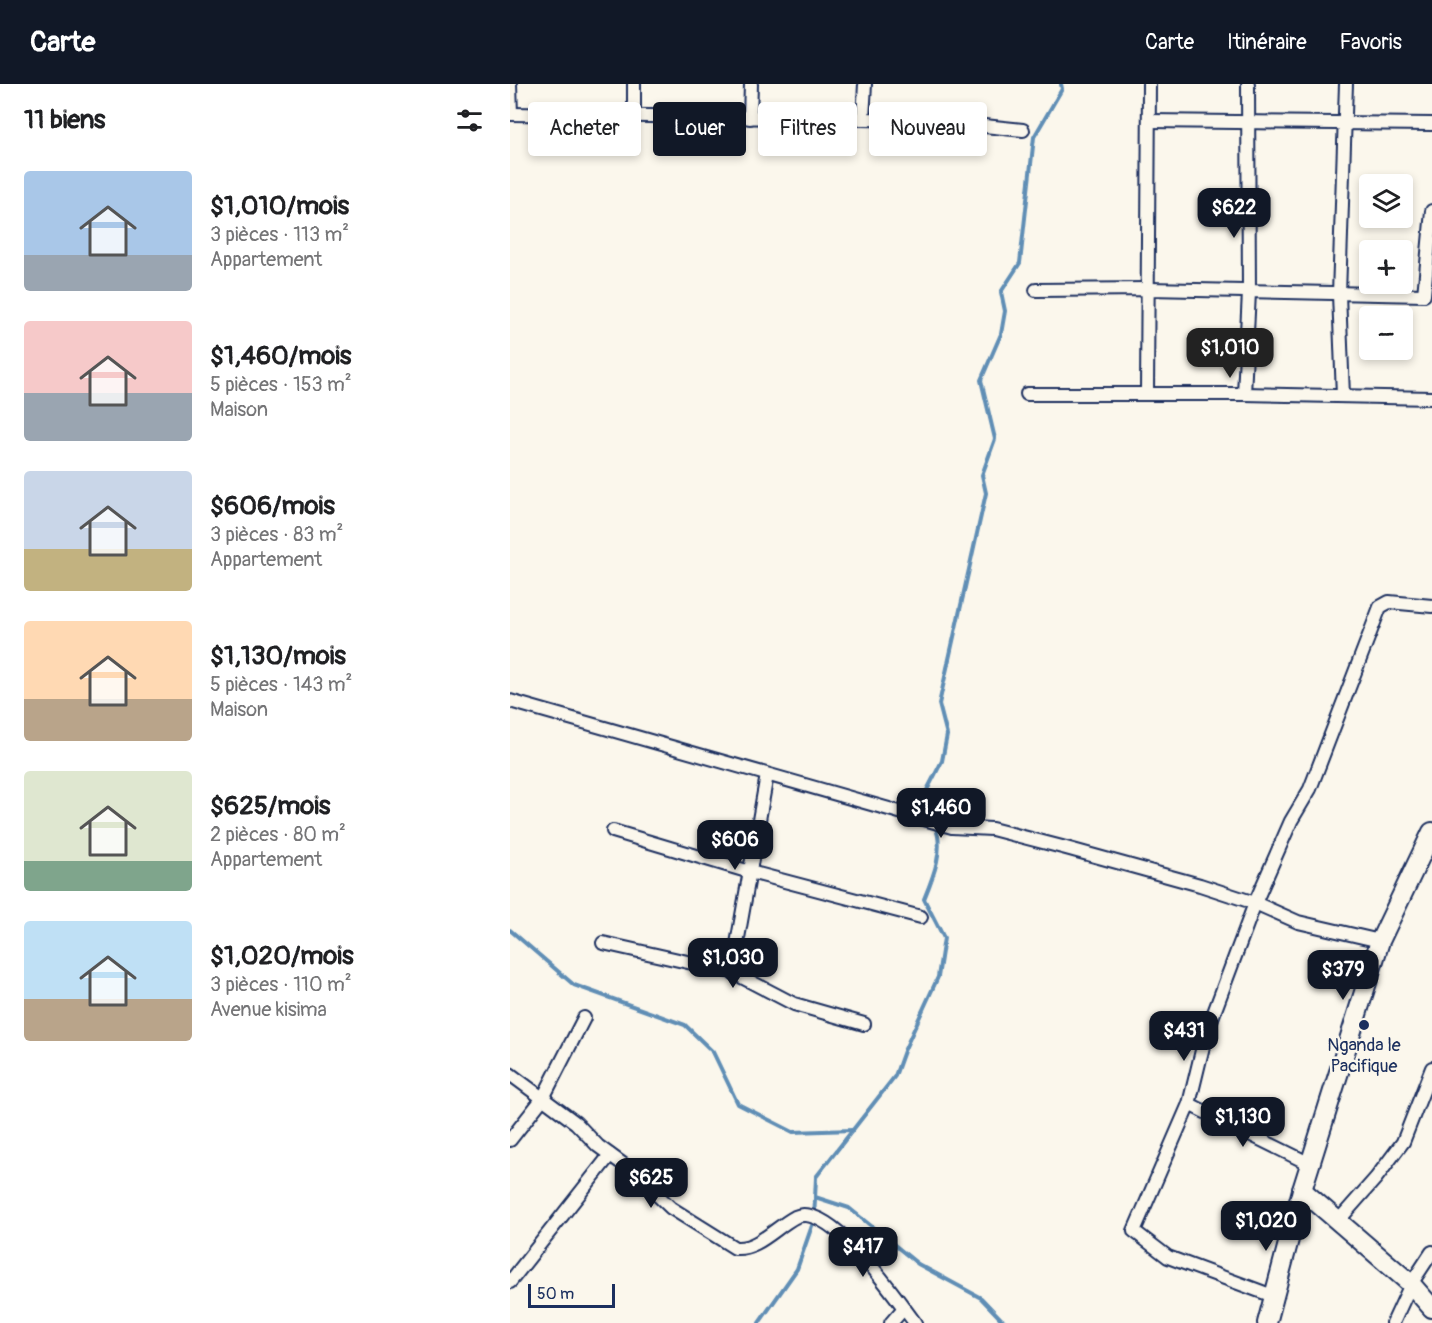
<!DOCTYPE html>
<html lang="fr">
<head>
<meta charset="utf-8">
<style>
	body { margin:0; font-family:Pangolin,sans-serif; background:#f6f6f6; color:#202124; height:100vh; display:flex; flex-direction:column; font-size:22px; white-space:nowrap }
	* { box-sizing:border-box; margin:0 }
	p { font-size:20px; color:#757577 }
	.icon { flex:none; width:33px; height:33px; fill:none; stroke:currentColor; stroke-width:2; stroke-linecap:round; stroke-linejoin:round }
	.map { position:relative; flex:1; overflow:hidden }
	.drawer { display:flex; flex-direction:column; background:#fff; width:510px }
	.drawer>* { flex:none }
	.hud { position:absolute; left:18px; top:18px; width:570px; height:54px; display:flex; gap:12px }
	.buttons { position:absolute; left:849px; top:90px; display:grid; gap:12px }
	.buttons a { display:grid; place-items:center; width:54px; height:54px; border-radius:6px; background:#fff; box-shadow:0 3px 9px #0003; font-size:30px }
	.scale { position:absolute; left:18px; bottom:15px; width:87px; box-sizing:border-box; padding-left:6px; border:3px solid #1b2f5e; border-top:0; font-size:16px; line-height:21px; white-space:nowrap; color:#1b2f5e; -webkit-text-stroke:4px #fbf7ec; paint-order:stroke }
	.price { position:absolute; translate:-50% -51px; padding:0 14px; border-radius:12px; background:#111827; color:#fff; font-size:20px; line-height:39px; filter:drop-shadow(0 2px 3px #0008) }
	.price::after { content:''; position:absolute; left:50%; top:36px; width:18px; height:14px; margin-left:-9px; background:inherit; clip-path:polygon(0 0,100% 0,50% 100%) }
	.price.on { background:#222; color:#fff }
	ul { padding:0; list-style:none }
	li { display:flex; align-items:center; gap:18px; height:150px; padding:0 24px }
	li span { display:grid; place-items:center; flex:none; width:168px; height:120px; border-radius:6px; color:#555 }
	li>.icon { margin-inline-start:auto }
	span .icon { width:72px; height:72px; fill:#fffc; stroke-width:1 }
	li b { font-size:26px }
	h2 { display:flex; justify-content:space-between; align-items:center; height:72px; padding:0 24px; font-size:26px }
	.pill { padding:0 21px; border-radius:6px; background:#fff; box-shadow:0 3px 9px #0003; font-size:21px; line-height:54px }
	.pill.on { background:#111827; color:#fff }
	header { display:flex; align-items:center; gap:36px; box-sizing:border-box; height:84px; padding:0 30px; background:#111827; color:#fff }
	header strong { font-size:28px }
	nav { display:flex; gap:33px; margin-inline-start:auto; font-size:21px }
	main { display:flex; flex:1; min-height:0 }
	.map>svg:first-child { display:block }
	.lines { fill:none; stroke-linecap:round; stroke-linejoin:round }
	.stream { stroke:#608eb5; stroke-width:4 }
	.street-casing { stroke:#1b2f5e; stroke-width:16 }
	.secondary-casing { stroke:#1b2f5e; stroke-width:22 }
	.street { stroke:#fbf7ec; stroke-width:12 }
	.secondary { stroke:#fbf7ec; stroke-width:18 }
	.poi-dot { fill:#1b2f5e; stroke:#fbf7ec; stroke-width:2 }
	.labels { text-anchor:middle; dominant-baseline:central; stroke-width:5; stroke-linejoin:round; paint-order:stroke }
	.poi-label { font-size:18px; fill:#1b2f5e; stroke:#fbf7ec }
</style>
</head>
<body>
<header>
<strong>Carte</strong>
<nav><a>Carte</a><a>Itinéraire</a><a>Favoris</a></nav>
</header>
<main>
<section class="drawer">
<h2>11 biens<svg class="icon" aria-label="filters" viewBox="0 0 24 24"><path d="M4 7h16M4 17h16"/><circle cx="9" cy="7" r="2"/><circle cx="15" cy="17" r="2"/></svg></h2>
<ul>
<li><span style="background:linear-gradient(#a9c7e8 70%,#9aa5b1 0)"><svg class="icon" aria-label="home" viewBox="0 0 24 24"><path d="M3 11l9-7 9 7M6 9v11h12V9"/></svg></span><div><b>$1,010/mois</b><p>3 pièces · 113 m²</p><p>Appartement</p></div></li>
<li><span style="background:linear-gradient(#f6c9c9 60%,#9aa5b1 0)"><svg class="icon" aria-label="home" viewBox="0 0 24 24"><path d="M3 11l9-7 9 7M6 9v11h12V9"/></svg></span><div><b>$1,460/mois</b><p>5 pièces · 153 m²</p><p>Maison</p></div></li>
<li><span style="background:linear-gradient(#c9d6e8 65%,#c2b280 0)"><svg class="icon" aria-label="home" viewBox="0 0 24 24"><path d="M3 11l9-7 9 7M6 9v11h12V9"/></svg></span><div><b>$606/mois</b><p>3 pièces · 83 m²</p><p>Appartement</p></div></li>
<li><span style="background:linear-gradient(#ffd9b3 65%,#b9a48a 0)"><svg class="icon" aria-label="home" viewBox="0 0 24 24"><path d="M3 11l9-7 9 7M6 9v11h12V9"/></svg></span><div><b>$1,130/mois</b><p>5 pièces · 143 m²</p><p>Maison</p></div></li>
<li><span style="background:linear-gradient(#dfe7d0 75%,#7fa58c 0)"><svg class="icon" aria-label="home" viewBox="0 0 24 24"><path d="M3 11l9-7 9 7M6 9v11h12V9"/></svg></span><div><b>$625/mois</b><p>2 pièces · 80 m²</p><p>Appartement</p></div></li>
<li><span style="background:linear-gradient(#bfe0f5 65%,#b9a48a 0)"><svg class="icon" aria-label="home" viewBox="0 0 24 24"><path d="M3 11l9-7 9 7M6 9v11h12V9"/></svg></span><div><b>$1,020/mois</b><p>3 pièces · 110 m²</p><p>Avenue kisima</p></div></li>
</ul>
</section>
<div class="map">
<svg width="922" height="1239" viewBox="0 0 922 1239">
	<rect width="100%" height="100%" fill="#fbf7ec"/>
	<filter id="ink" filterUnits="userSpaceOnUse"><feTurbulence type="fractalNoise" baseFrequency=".0167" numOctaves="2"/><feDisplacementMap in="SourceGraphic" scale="12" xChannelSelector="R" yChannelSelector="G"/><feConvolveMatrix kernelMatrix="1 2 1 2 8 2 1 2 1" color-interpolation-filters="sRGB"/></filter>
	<g filter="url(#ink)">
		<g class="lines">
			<g class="stream">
				<polyline points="420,733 415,710 432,677 437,651 429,620 476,409 472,391 485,355 471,296 491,250 495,227 491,208 510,179 524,53 552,5 551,0"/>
				<polyline points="0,846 64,901 175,941 203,968 228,1020 283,1048 343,1046"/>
				<polyline points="305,1113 339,1124 408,1180 471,1214 491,1235 497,1239"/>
				<path d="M249,1239L287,1185L304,1136L306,1093L385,992L394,967L428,893L434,854L414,815C423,793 435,765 425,742"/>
			</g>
			<g class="street-casing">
				<g id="street">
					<polyline points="0,0 1,30"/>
					<polyline points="0,30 416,36 513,46"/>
					<polyline points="124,32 124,0"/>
					<polyline points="240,34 241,0"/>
					<polyline points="353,35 355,0"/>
					<polyline points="639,37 922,40"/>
					<polyline points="526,206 639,205 914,211 922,127"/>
					<polyline points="517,310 734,310 922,314"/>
					<polyline points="637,310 639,0"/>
					<polyline points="734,310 739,208 738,0"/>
					<polyline points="833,312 829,210 836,0"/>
					<polyline points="0,617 442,743 482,745 556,764 690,801 745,819 788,838 870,857"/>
					<polyline points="103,747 240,788 411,833"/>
					<polyline points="93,859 222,888 284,920 354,940"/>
					<polyline points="222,888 257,691"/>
					<path d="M0,990L66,1039L88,1062L121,1086L161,1124L225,1164C247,1166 266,1143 285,1133C320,1116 387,1215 405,1239"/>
					<polyline points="679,1020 800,1080"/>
					<polyline points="0,1056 33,1014 74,934"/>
					<polyline points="829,1136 866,1094 893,1058 922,984"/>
					<polyline points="0,1198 100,1071"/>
					<polyline points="763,1212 658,1173 624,1147 679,1020 696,950 745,819 781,737 800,705 870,523 879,518 922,522"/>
					<polyline points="381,1239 394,1224"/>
					<polyline points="883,1239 901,1200 922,1168"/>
				</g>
			</g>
			<g class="secondary-casing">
				<g id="secondary">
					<polyline points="792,1106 901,1200 922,1224"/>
					<polyline points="757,1239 792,1106 870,857 922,748"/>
				</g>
			</g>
			<use href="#street" class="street"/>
			<use href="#secondary" class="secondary"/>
		</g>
	</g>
	<circle class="poi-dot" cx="854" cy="941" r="6"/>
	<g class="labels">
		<g class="poi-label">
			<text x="854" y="961">Nganda le<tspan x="854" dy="21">Pacifique</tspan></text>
		</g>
	</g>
</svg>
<div class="buttons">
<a><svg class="icon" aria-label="layers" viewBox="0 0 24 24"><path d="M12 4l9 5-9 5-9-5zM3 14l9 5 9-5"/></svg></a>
<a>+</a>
<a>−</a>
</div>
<div class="scale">50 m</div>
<b class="price" style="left:724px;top:155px">$622</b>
<b class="price on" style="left:720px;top:295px">$1,010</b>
<b class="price" style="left:431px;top:755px">$1,460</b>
<b class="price" style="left:225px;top:787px">$606</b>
<b class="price" style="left:223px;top:905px">$1,030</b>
<b class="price" style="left:833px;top:917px">$379</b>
<b class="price" style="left:674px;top:978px">$431</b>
<b class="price" style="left:733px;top:1064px">$1,130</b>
<b class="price" style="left:141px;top:1125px">$625</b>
<b class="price" style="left:756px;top:1168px">$1,020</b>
<b class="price" style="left:353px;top:1194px">$417</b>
<div class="hud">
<a class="pill">Acheter</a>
<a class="pill on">Louer</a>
<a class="pill">Filtres</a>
<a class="pill">Nouveau</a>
</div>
</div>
</main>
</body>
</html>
